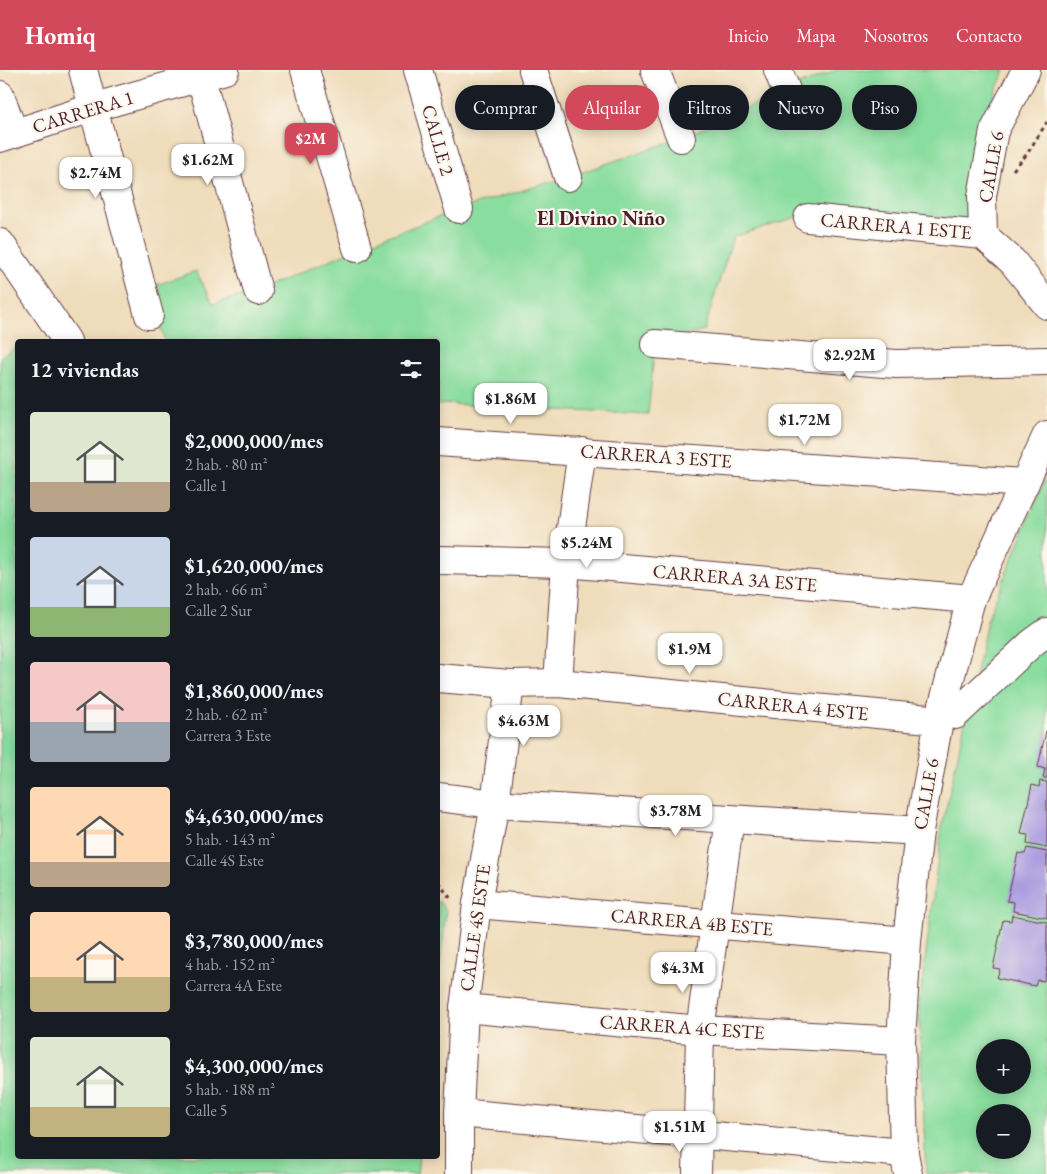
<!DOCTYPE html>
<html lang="es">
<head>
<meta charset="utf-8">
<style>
	body { margin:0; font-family:"EB Garamond",serif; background:#242831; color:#f1f3f6; height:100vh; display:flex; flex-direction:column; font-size:19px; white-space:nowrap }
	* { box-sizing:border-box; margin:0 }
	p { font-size:16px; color:#9ea1a6 }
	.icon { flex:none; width:28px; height:28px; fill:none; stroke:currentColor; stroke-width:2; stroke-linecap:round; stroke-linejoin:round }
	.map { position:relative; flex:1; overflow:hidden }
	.panel { position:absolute; left:15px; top:269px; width:425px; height:820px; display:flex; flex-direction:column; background:#171b24; border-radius:5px; box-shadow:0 2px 12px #0003 }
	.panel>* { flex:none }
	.top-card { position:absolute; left:455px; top:15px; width:475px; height:45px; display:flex; gap:10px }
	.buttons { position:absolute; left:976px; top:969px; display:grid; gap:10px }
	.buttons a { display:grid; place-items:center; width:55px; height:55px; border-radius:50%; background:#171b24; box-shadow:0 2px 12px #0003; font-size:25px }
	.price { position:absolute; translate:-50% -42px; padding:0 11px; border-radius:10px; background:#fff; color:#222; font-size:16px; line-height:32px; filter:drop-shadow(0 1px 2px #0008) }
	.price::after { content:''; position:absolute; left:50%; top:30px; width:15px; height:11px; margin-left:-8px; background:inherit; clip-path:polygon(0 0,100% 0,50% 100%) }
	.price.current { background:#d1495b; color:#fff }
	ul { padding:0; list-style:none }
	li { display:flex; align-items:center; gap:15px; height:125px; padding:0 15px }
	li span { display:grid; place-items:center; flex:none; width:140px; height:100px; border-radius:5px; color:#555 }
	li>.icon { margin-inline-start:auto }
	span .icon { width:60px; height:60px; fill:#fffc; stroke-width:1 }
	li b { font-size:21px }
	h2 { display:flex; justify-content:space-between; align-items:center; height:60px; padding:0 15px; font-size:21px }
	.tag { padding:0 18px; border-radius:22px; background:#171b24; box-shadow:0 2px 12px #0003; font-size:18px; line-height:45px }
	.tag.current { background:#d1495b; color:#fff }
	header { display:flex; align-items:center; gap:30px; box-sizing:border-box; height:70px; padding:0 25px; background:#d1495b; color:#fff }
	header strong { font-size:24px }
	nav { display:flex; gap:28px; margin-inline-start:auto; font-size:18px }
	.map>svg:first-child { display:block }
	.green { fill:#89dd9f; stroke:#6a7e65; fill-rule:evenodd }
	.building { fill:#a99adf }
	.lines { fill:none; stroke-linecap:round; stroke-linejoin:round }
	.minor-casing { stroke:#633b40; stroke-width:30 }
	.path { stroke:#633b40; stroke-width:3; stroke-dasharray:4 4; stroke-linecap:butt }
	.minor { stroke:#fff; stroke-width:28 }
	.labels { text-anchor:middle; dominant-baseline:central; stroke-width:4.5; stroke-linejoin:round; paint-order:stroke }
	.street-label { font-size:19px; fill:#4a1f2b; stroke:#fbf7ec }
	.neighbourhood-label { font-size:20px; font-weight:bold; fill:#4a1f2b; stroke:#fbf7ec }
</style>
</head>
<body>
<header>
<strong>Homiq</strong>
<nav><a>Inicio</a><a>Mapa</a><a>Nosotros</a><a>Contacto</a></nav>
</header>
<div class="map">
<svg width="1047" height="1104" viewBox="0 0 1047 1104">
	<rect width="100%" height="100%" fill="#fbf7ec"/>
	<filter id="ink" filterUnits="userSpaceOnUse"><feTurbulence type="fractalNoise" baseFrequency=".02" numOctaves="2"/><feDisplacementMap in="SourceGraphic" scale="10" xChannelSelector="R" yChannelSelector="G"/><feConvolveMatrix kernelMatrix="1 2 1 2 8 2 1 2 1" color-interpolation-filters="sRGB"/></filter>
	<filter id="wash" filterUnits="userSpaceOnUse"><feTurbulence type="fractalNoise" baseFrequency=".0096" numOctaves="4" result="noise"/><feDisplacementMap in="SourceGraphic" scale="20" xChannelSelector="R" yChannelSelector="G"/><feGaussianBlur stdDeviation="1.12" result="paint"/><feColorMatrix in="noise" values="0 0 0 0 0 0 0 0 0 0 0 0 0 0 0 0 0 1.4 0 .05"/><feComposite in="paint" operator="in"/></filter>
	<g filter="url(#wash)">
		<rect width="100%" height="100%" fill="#efdcba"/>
		<g class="green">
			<polygon points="836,0 1005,0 980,56 966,153 810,143 733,167 704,260 655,274 648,345 449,334 438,335 438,271 165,271 148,218 196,201 213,234 258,221 357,178 459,139 568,107 681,68 786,20"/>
			<polygon points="17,277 18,1086 419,1086 417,1104 0,1104 0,287"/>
			<path d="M1047,406V1104H926L919,937L942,757L988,547ZM985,978H1022V1015H985ZM985,1042H1022V1080H985Z"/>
			<polygon points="438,830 446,841 438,916"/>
		</g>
		<g id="blocks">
			<g class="building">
				<polygon points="1046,661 1047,661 1047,708 1043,708 1045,699 1038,697"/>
				<polygon points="1040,711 1047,712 1047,778 1027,774 1028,765 1021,764 1032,715 1039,717"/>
				<polygon points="1027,778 1047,782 1047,848 1013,841 1014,832 1007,831 1018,783 1025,784"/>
				<polygon points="1012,845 1047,852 1047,897 1044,911 1037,910 1035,916 997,908 1000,899 993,898 1003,850 1011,851"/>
			</g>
		</g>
	</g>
	<g filter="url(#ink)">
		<use href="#blocks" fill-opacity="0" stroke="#633b40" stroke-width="1"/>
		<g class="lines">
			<g class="minor-casing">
				<g id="minor">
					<polyline points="83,0 149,245"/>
					<polyline points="199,0 258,221"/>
					<polyline points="305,0 357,178"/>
					<polyline points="418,0 459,139"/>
					<polyline points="533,0 568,107"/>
					<polyline points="655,0 681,68"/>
					<polyline points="778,0 786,20"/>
					<polyline points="1026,0 994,61 982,126 983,165 1013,192 1047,235"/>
					<polyline points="0,25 14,64"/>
					<polyline points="0,68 95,37 225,0"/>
					<polyline points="808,148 983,165"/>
					<polyline points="0,173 67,271"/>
					<polyline points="655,274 896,294 1047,291"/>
					<polyline points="438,372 1025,413"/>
					<polyline points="438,490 566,493 971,529"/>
					<polyline points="438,608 510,614 558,613 939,650"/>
					<polyline points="558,613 566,493 582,381"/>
					<polyline points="955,645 1032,573 1047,562"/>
					<polyline points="438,727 495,734 919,761"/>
					<polyline points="477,834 907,871"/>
					<polyline points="464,938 700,960 901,971"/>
					<polyline points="459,1043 904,1083"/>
					<polyline points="459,1104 459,1043 464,938 477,834 495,734 510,614"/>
					<polyline points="697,1104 700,960 730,749"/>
					<polyline points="908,1104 904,1083 901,971 907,871 919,761 939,650 971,529 1047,365"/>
				</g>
			</g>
			<g class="path">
				<polyline points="1013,100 1027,84 1047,52"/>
				<polyline points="438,812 451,829"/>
			</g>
			<use href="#minor" class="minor"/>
		</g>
	</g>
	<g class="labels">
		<g class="street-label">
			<text transform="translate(83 42) rotate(-17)">CARRERA 1</text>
			<text transform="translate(438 70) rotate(74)">CALLE 2</text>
			<text transform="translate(991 97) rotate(-80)">CALLE 6</text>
			<text transform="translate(896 156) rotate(5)">CARRERA 1 ESTE</text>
			<text transform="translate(656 386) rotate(4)">CARRERA 3 ESTE</text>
			<text transform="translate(735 508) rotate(5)">CARRERA 3A ESTE</text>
			<text transform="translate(793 636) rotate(6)">CARRERA 4 ESTE</text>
			<text transform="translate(926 724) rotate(-80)">CALLE 6</text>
			<text transform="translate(692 852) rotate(5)">CARRERA 4B ESTE</text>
			<text transform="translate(475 858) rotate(-82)">CALLE 4S ESTE</text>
			<text transform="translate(682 957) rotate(4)">CARRERA 4C ESTE</text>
		</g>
		<g class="neighbourhood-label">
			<text x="601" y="148">El Divino Niño</text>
		</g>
	</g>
</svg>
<div class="buttons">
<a>+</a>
<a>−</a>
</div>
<b class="price current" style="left:311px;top:95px">$2M</b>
<b class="price" style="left:208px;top:116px">$1.62M</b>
<b class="price" style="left:96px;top:129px">$2.74M</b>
<b class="price" style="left:850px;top:311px">$2.92M</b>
<b class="price" style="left:511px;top:355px">$1.86M</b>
<b class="price" style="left:805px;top:376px">$1.72M</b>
<b class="price" style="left:587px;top:499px">$5.24M</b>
<b class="price" style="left:690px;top:605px">$1.9M</b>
<b class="price" style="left:524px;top:677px">$4.63M</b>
<b class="price" style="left:676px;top:767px">$3.78M</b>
<b class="price" style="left:683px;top:924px">$4.3M</b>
<b class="price" style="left:680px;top:1083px">$1.51M</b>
<div class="top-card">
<a class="tag">Comprar</a>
<a class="tag current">Alquilar</a>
<a class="tag">Filtros</a>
<a class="tag">Nuevo</a>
<a class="tag">Piso</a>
</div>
<section class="panel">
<h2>12 viviendas<svg class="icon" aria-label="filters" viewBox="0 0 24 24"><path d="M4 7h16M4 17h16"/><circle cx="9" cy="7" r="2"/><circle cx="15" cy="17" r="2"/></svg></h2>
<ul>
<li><span style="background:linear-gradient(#dfe7d0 70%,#b9a48a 0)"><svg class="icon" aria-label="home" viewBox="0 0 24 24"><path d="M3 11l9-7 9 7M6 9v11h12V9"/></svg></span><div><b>$2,000,000/mes</b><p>2 hab. · 80 m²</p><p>Calle 1</p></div></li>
<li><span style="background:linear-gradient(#c9d6e8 70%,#8fb573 0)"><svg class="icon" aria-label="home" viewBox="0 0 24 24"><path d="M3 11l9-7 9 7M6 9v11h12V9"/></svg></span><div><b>$1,620,000/mes</b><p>2 hab. · 66 m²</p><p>Calle 2 Sur</p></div></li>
<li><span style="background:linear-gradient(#f6c9c9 60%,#9aa5b1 0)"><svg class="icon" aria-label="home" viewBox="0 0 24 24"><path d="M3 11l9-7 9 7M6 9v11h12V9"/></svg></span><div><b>$1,860,000/mes</b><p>2 hab. · 62 m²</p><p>Carrera 3 Este</p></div></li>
<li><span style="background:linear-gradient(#ffd9b3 75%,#b9a48a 0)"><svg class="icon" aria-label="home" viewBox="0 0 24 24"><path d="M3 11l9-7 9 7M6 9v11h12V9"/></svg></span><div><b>$4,630,000/mes</b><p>5 hab. · 143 m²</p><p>Calle 4S Este</p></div></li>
<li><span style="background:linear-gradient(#ffd9b3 65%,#c2b280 0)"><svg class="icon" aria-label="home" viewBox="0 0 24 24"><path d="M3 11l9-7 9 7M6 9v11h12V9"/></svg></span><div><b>$3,780,000/mes</b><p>4 hab. · 152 m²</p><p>Carrera 4A Este</p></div></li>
<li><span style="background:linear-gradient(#dfe7d0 70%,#c2b280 0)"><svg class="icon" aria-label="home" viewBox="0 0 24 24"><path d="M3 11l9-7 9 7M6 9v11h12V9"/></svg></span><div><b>$4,300,000/mes</b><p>5 hab. · 188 m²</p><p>Calle 5</p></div></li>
</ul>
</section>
</div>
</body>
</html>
